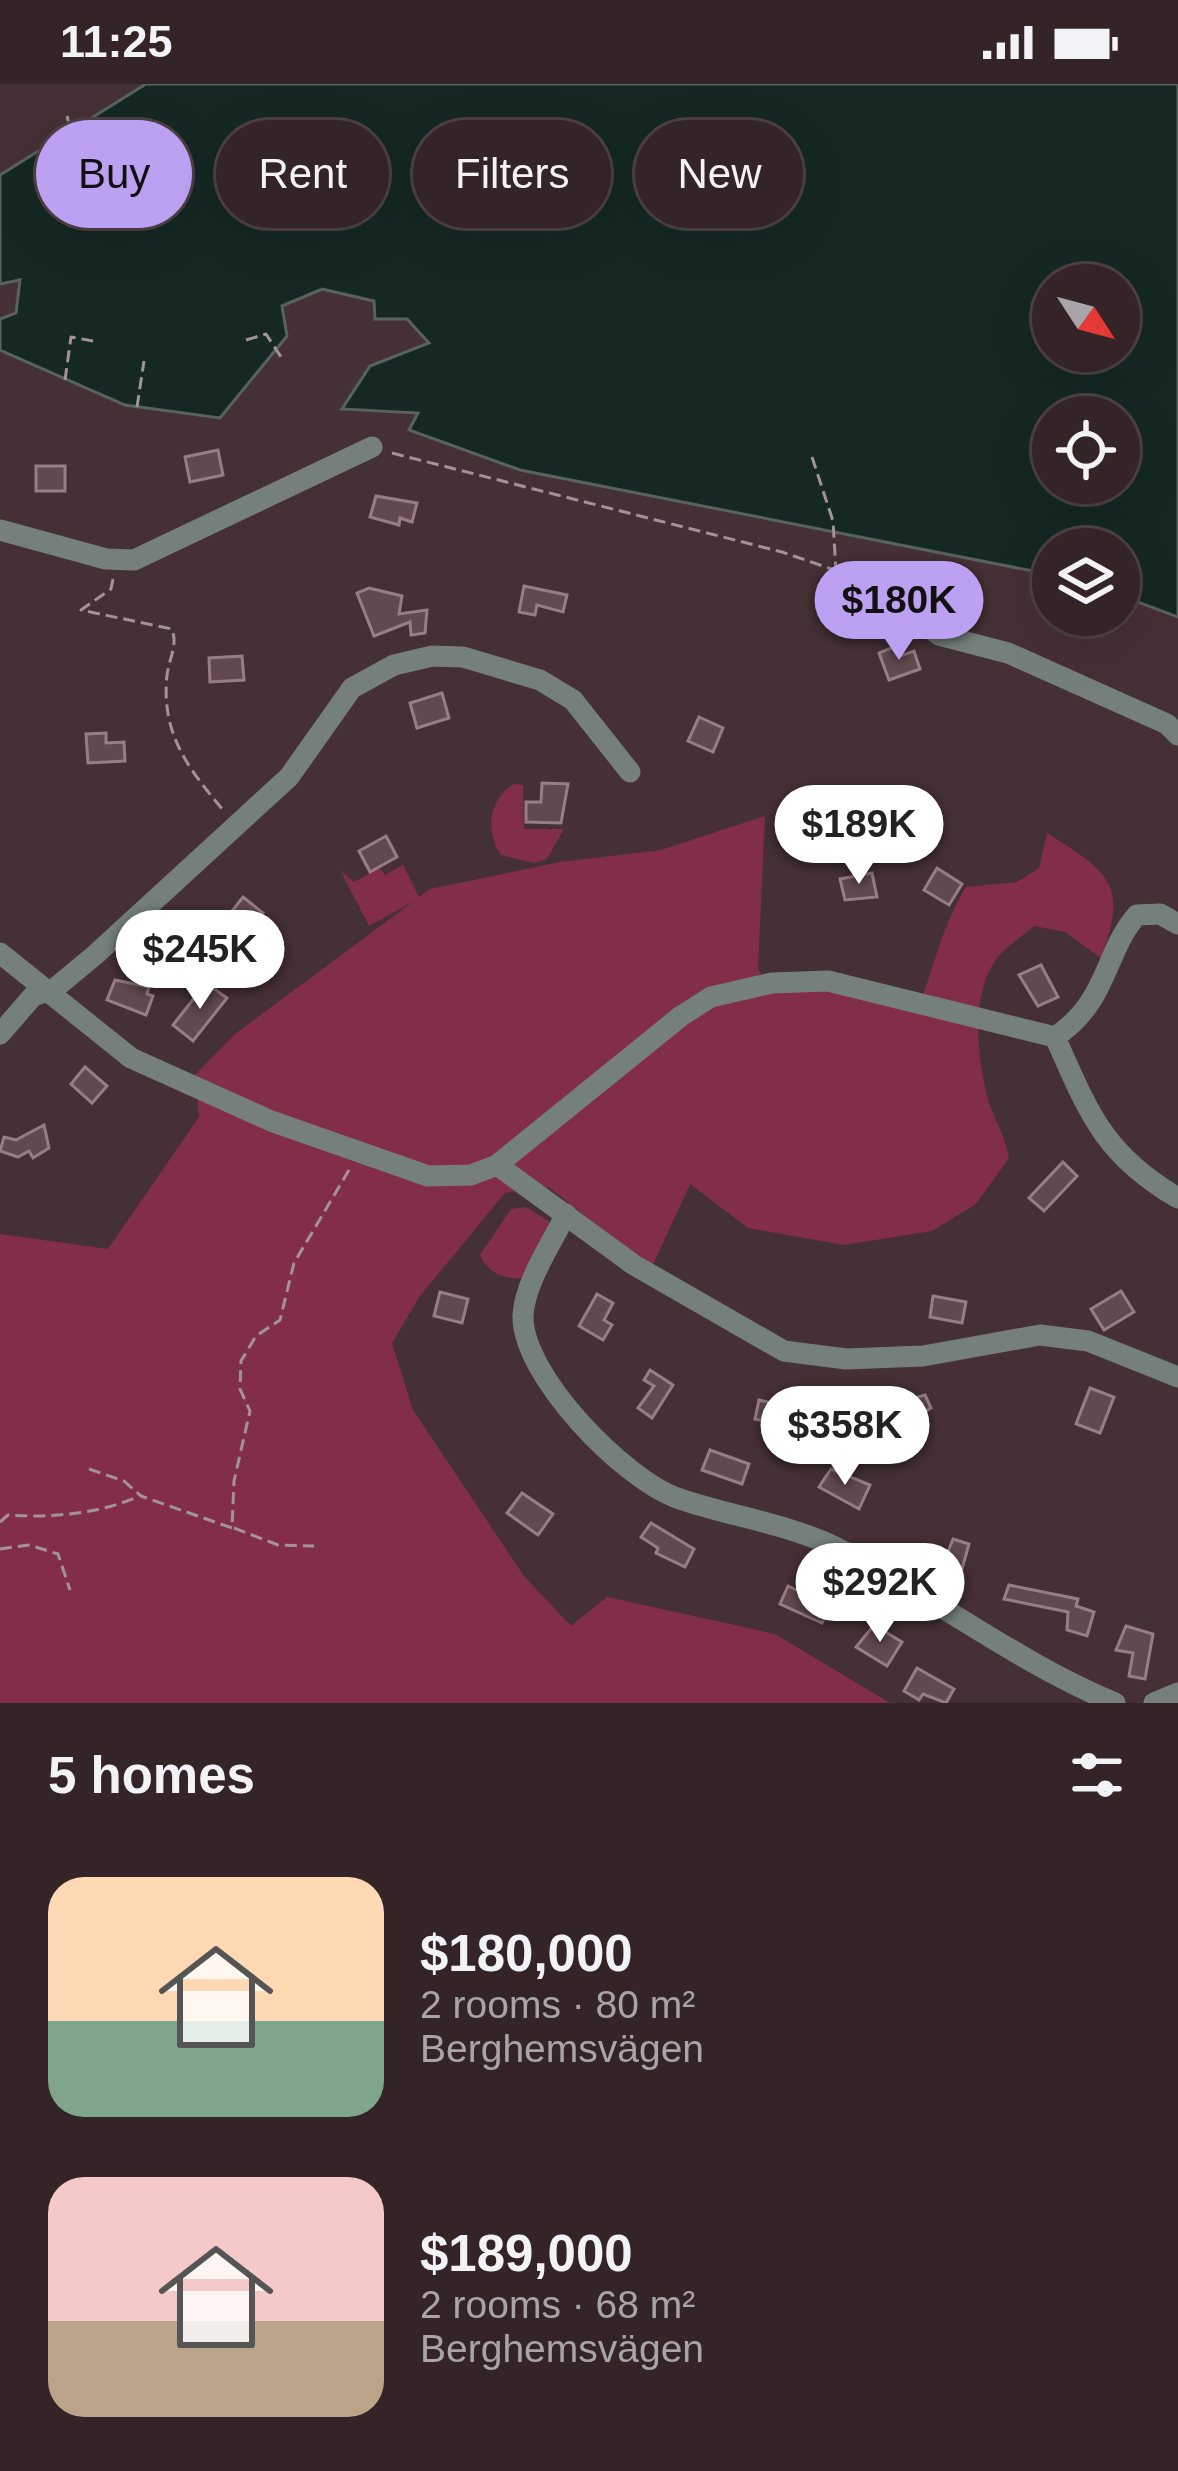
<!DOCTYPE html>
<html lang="en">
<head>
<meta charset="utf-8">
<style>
	body { margin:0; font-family:Helvetica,sans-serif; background:#3f3034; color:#f1f3f6; height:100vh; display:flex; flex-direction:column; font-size:45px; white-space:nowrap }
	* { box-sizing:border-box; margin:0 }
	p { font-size:39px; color:#a9a4a8 }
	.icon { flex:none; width:66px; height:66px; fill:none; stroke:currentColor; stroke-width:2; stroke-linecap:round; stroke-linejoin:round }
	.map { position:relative; height:1619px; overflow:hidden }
	.sheet { display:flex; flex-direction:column; background:#342428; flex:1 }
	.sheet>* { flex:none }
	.banner { position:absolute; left:36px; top:36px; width:1107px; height:108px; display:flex; gap:24px }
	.needle { width:78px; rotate:126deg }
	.fabs { position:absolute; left:1032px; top:180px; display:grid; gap:24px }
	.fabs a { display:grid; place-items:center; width:108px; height:108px; border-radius:50%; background:#342428; box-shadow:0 12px 48px #0002,0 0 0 3px #4e4145; font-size:60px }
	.price { position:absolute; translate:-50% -102px; padding:0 27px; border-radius:42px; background:#fff; color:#222; font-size:39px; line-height:78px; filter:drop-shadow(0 3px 6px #0008) }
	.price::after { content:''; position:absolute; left:50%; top:72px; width:36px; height:27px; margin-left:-18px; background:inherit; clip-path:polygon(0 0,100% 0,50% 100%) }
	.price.on { background:#bca0f2; color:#111 }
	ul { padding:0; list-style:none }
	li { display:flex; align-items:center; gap:36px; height:300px; padding:0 48px }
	li span { display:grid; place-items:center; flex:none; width:336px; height:240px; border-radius:36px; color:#555 }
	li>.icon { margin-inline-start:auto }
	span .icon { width:144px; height:144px; fill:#fffc; stroke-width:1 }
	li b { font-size:51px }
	h2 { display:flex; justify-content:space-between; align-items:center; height:144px; padding:0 48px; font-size:51px }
	.pill { padding:0 42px; border-radius:54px; background:#342428; box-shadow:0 12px 48px #0002,0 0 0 3px #4e4145; font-size:42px; line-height:108px }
	.pill.on { background:#bca0f2; color:#111 }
	.status { display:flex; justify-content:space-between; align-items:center; height:84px; padding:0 60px; background:#342428; direction:ltr }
	.status svg { height:33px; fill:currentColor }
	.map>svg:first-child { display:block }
	.green { fill:#822e49 }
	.water { fill:#152823; stroke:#58625f; stroke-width:3; fill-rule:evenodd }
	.building { fill:#614a4f; stroke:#977e83; stroke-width:3 }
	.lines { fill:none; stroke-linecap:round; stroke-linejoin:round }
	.path { stroke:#a39296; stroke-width:3; stroke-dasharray:12 6; stroke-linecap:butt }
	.minor { stroke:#75807d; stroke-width:21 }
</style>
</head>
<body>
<div class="status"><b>11:25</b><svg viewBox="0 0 49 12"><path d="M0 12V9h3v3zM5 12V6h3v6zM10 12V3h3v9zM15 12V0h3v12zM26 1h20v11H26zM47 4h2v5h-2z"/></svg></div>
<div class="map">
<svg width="1178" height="1619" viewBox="0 0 1178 1619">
	<rect width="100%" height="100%" fill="#453035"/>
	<g class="green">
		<path d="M513,700L523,701L524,745H564L547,775L534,779L501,771C485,746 488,718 513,700Z"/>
		<path d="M765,732L758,884L769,909L823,904L918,924C935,882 942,841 966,803L1017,798L1039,784L1047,749C1109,788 1129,800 1101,874L1065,848L1034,842C1023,852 1008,861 998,873C970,908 977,971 987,1012C993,1034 1005,1050 1009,1074L976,1120L932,1147L844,1161L748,1144L690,1100L651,1185L549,1103L505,1109L420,1212L392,1259L413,1326L524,1492L571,1542L607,1513L775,1550L890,1619H0V1150L108,1165L199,1033L195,991L235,950L414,817L369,842L340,786L354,798L380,784L385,791L403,781L419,813L430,805L560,778L661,766Z"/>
		<path d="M526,1123L550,1138L522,1194C503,1195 488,1189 480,1171L511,1125Z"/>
	</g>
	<path class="water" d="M146,0H1178V533L1119,511V465H1053V491L520,386L409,346L418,329L342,325L370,282L429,259L407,235H375L374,217L322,205L282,222L287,252L220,334L125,321L0,266V235L16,229L20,196L0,200V91ZM1053,201H1119V267H1053ZM1053,333H1119V399H1053Z"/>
	<g class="building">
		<polygon points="218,366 223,391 190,398 185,373"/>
		<rect x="36" y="382" width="29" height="25"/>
		<polygon points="376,412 417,419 412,438 400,434 399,441 370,433"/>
		<polygon points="524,502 567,511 563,528 537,521 535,531 519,528"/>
		<polygon points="369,504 402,512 399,530 427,526 425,549 411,551 410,538 374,552 357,509"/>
		<polygon points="896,562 900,572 914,567 920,585 889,596 879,569"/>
		<polygon points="242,572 244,596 210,598 209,574"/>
		<polygon points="442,609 449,634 417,644 410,619"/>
		<polygon points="699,633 723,644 713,668 688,657"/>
		<polygon points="106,649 106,659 124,658 125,677 88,679 86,650"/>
		<polygon points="542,699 568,700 561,739 526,738 526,718 541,718"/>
		<polygon points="386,752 397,773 370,788 359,767"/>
		<polygon points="937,784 962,800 949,821 924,806"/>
		<polygon points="872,789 877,813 845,816 840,795"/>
		<polygon points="243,813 263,829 247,856 233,844 241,834 232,827"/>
		<polygon points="1041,881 1058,913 1038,922 1019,891"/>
		<polygon points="115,896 149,903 147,910 153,912 146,931 107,916"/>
		<polygon points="206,899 227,914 193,957 173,941"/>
		<polygon points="85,983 107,1002 92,1019 71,1000"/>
		<polygon points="44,1041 49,1064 33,1074 29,1067 18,1073 0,1067 4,1053 16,1056"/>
		<polygon points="1063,1078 1077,1092 1044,1127 1029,1114"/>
		<polygon points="1121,1207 1134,1228 1104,1246 1091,1225"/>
		<polygon points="440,1208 468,1215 462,1239 434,1232"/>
		<polygon points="597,1210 613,1219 604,1236 612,1241 603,1256 579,1242"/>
		<polygon points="933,1212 966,1218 962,1239 930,1233"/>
		<polygon points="650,1286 673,1301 652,1334 638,1324 654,1302 644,1296"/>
		<polygon points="1090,1304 1114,1313 1100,1349 1076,1340"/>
		<polygon points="925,1311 931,1324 900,1343 890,1321"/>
		<polygon points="759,1316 804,1326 799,1345 755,1335"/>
		<polygon points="710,1366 749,1380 742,1400 702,1386"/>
		<polygon points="831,1385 870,1401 859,1425 819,1403"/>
		<polygon points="522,1409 553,1430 538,1451 507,1429"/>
		<polygon points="651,1439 694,1465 685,1483 656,1469 658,1464 641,1453"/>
		<polygon points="953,1455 969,1460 959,1496 939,1491"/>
		<polygon points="1009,1501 1078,1515 1076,1522 1094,1528 1087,1552 1067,1546 1068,1528 1004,1515"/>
		<polygon points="788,1502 830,1522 822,1539 780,1520"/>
		<polygon points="874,1541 902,1558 887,1582 856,1563"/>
		<polygon points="1126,1542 1153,1550 1145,1595 1129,1592 1133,1569 1116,1566"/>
		<polygon points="917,1584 954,1605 946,1619 923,1610 919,1616 904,1607"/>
	</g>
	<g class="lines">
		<g class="path">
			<polyline points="67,32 82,87"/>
			<polyline points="246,256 266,250 281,273"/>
			<polyline points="65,296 71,253 93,257"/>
			<polyline points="137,323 144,277"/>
			<polyline points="392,369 782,468 852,492"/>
			<polyline points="812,373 833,437 836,487"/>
			<path d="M113,495L111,505L81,526L172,545C178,562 169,574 167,591C161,649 187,683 223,726"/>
			<polyline points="89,1385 124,1397 141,1412 232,1444 234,1397 250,1327 240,1305 241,1277 256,1252 280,1236 294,1179 349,1086"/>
			<path d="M0,1438L8,1431C50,1434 100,1430 139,1412"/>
			<polyline points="234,1444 278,1461 314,1462"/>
			<polyline points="0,1465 29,1461 58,1470 70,1506"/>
		</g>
		<g class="minor">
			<polyline points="0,446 106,475 134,476 372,363"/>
			<polyline points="870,499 939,551 1008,569 1167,640 1178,651"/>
			<path d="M0,869L131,974L271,1037L428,1092L471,1091L497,1081L681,932L711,913L772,899L828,897L1055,953C1109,917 1104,868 1137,831L1160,830L1178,840"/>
			<polyline points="0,950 33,912 54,905 95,871 289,693 352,604 394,581 432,572 463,573 540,596 573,616 630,688"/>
			<path d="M1055,953C1089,1029 1103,1070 1178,1114"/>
			<polyline points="497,1081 634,1181 784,1267 846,1275 923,1272 1040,1251 1088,1257 1178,1293"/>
			<path d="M566,1130C552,1159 525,1198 523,1231C521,1291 624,1395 677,1414C728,1432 786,1439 835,1463C931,1510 1016,1578 1115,1619"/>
			<polyline points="1154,1619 1178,1609"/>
		</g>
	</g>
</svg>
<div class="fabs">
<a><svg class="needle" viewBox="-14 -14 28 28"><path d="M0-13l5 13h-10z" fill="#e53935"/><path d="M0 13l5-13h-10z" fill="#a9a4a8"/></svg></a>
<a><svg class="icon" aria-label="locate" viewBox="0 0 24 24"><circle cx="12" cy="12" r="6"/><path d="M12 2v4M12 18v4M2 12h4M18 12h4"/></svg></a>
<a><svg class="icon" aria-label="layers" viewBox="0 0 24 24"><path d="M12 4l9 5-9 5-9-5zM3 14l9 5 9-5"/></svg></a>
</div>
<b class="price on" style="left:899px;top:579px">$180K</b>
<b class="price" style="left:859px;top:803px">$189K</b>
<b class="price" style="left:200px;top:928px">$245K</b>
<b class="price" style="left:845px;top:1404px">$358K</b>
<b class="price" style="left:880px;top:1561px">$292K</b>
<div class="banner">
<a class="pill on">Buy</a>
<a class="pill">Rent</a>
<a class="pill">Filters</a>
<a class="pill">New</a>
</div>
</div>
<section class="sheet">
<h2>5 homes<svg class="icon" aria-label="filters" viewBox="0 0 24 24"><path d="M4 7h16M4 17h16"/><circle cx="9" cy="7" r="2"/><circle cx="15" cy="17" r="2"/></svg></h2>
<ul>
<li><span style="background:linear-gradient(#ffd9b3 60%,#7fa58c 0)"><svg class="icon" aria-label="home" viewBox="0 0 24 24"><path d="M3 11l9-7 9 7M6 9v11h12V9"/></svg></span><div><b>$180,000</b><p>2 rooms · 80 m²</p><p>Berghemsvägen</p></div></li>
<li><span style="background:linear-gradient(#f6c9c9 60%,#b9a48a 0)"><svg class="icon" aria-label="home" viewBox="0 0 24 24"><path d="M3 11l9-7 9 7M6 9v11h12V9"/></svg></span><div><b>$189,000</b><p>2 rooms · 68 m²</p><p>Berghemsvägen</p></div></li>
</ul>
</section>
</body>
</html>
